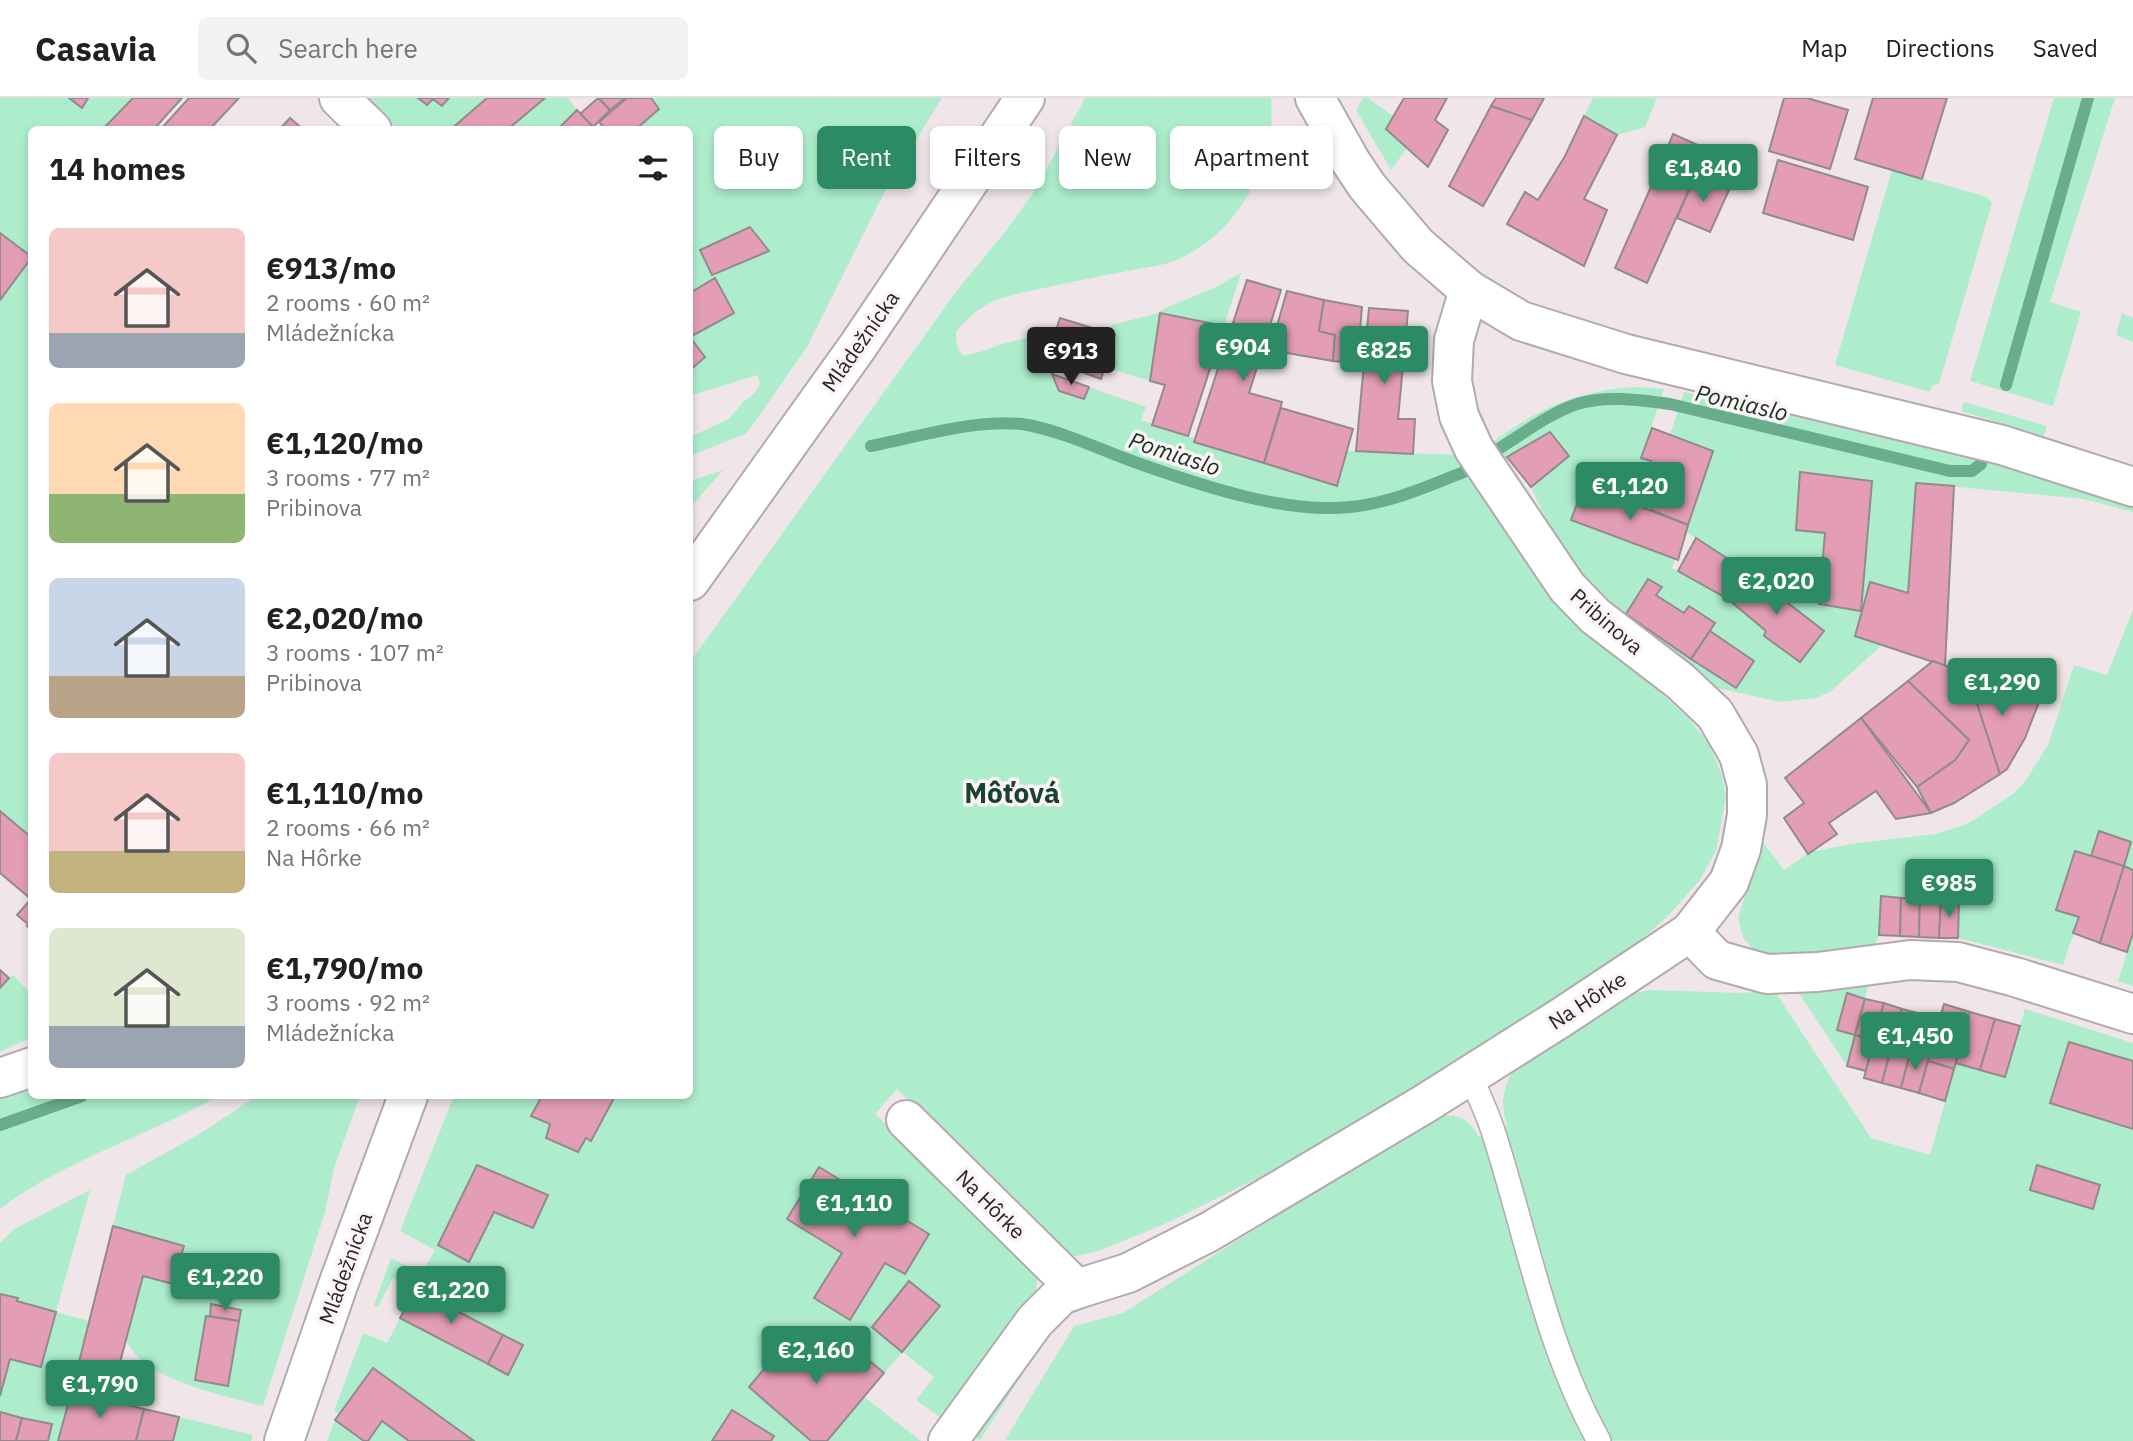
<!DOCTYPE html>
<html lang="en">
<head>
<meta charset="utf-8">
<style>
	body { margin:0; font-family:"IBM Plex Sans",sans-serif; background:#f2f2f2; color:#202124; height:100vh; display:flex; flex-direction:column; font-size:26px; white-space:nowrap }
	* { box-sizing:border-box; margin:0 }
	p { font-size:23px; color:#757577 }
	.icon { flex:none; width:38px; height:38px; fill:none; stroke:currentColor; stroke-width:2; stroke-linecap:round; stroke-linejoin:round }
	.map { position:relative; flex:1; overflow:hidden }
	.drawer { position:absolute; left:28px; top:28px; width:665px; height:973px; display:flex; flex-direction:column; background:#fff; border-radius:10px; box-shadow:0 4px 10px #0003 }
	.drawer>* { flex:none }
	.banner { position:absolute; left:714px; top:28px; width:665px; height:63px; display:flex; gap:14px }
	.price { position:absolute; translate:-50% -60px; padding:0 16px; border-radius:7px; background:#2c8b64; color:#fff; font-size:23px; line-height:46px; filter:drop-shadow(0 2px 4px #0008) }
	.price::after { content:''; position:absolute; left:50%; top:42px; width:21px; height:16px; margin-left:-10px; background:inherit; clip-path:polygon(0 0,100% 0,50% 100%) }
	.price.selected { background:#222; color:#fff }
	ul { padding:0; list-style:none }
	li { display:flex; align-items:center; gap:21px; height:175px; padding:0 21px }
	li span { display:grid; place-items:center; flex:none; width:196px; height:140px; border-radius:10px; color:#555 }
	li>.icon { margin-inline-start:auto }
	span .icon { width:84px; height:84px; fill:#fffc; stroke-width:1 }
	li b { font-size:30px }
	h2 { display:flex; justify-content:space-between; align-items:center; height:84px; padding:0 21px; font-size:30px }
	.tag { padding:0 24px; border-radius:10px; background:#fff; box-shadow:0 4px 10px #0003; font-size:24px; line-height:63px }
	.tag.selected { background:#2c8b64; color:#fff }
	header { display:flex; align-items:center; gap:42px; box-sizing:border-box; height:98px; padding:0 35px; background:#fff; border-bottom:2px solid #e0e0e0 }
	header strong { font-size:33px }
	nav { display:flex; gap:38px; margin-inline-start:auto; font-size:24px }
	.search { width:490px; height:63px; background:#f2f2f2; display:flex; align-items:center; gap:18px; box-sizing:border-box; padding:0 24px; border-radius:10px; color:#757577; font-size:26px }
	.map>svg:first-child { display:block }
	.green { fill:#adedcc; fill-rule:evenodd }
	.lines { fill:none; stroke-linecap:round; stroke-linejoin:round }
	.stream { stroke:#68ae8c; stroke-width:12 }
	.building { fill:#e39eb5; stroke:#938a8d; stroke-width:2 }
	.service-casing { stroke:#b3aaad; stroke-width:26 }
	.minor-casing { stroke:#b3aaad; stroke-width:42 }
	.tertiary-casing { stroke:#b3aaad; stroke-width:42 }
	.service { stroke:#fff; stroke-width:23 }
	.minor { stroke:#fff; stroke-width:38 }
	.tertiary { stroke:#fff; stroke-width:38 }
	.labels { text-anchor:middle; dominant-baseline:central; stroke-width:7; stroke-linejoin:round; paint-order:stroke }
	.street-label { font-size:21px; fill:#272425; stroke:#fdf3f6 }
	.water-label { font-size:23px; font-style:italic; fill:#123223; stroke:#fdf3f6 }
	.district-label { font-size:28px; font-weight:bold; fill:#174330; stroke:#fdf3f6 }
</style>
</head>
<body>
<header>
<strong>Casavia</strong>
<div class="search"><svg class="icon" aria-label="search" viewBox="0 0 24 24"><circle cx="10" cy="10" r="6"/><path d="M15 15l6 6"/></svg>Search here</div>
<nav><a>Map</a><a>Directions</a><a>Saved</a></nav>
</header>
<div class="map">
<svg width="2133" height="1343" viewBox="0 0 2133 1343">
	<rect width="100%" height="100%" fill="#f0e6e9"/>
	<g class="green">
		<polygon points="0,0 69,0 81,9 88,0 133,0 102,31 32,32 31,159 0,135"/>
		<polygon points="365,0 418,0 427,7 433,1 442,8 449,0 487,0 450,32 397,31"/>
		<polygon points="545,0 568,0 577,12 557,31 507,32"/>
		<path d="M651,0H942L887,89L807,249L754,325L745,336L690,358V339L729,321L743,304L754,296L760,286L757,277L690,298V272L705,259L690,239L734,214L715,181L690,195V32H635ZM749,129L768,153L712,177L701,152Z"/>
		<path d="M1085,0H1271C1274,35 1265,66 1248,97C1231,126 1206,150 1174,163C1162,168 1146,169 1133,172C1101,178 1070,184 1039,191C1001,199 981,203 956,234L957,249L963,258L987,252L1001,246L1056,233L1046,263L1059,293L1084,301L1089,289L1146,309L1141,322L1196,341L1195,344L1336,387L1347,353L1460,357L1631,567L1688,620L1709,646L1722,677L1726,698L1716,753L1699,783L1668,818L1618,862L1415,990L1256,1081L1167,1125L1098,1153L1077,1158L1066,1157L993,1089L897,991L875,1016L980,1114L1029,1166L1037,1181L1036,1196L944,1322L916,1302L934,1279L903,1254L884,1275L843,1241L826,1260L796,1234L749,1289L811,1343H474L373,1270L339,1316L334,1313L363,1235L387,1245L400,1220L508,1276L523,1248L393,1180L378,1209L374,1207L391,1160L422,1175L435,1152L400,1133L454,998H542L532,1018L550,1026L546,1040L577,1054L586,1040L592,1043L615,998H690V564L958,191L1005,134L1034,94ZM909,1183L940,1208L902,1254L872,1229Z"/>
		<polygon points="1363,0 1368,0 1393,18 1386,31 1407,50 1391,72 1356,12"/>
		<polygon points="1593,0 1657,0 1645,29 1617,37 1584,18"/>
		<polygon points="2054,0 2115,0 2050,204 2081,214 2053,308 1970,283"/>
		<polygon points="1892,72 1987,99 1992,105 1939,286 1932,287 1930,294 1835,267"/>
		<polygon points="31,162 32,637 29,640 32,643 31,740 0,713 0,202"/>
		<polygon points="1241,175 1224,228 1160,216 1150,283 1104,269 1111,227 1159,215 1161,212 1214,190"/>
		<polygon points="2122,215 2133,220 2133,244 2116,237"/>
		<path d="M1636,289L1664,291L1641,359L1651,363L1647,377L1661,382L1651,412L1584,387L1571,422L1675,461L1672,470L1728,501L1766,533L1764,538L1800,564L1823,534L1748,474L1685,433L1713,354L1670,337L1684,294L1976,360L2123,405L2133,410V414L2084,401L1916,385L1908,495L1870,485L1855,538L1882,547L1830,594L1816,600L1780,604L1718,590L1621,523L1556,444L1531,389L1569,358L1550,334L1501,363L1490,346C1537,312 1576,292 1636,289ZM1800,374L1872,383L1861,513L1819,506L1825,435L1796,432ZM1648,481L1661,489L1656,497L1684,515L1689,508L1714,525L1710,533L1754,562L1736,590L1626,517Z"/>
		<polygon points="1964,304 2047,328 2044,338 1961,313"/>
		<polygon points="723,372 690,410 690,383"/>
		<polygon points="2133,512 2133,772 2075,753 2056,811 2079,819 2063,867 1958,840 1959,802 1881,798 1879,837 1873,852 1770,859 1754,852 1743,840 1738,820 1762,743 1784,772 1810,754 1850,746 1936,736 1967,726 2013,696 2026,682 2048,647 2074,567 2107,577"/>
		<polygon points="2133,835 2133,888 2118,883"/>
		<polygon points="13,877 32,897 31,939 0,954 0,890"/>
		<polygon points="1870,879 1865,901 1847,895 1837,932 1855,937 1847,968 1795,889"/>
		<path d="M1650,892L1742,895L1774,892L1871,1040L1930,1057L1956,965L2005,979L2025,911L2133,945V963L2069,944L2050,1005L2133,1031V1343L1005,1342L1074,1228L1123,1215L1426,1023C1449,1014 1467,1015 1479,1039L1507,1027C1501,1007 1502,995 1511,976L1616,902L1630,896Z"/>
		<path d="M31,990L32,998H218C148,1038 64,1062 0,1111V1001Z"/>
		<path d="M257,998H360L334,1070L325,1114L263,1308C229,1299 164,1285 139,1260C134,1255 130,1248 126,1242L143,1178L173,1186L183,1149L113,1128L126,1077L201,1035ZM212,1206L241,1212L228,1288L195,1281L206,1218H210Z"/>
		<polygon points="90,1092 56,1214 89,1223 58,1343 48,1343 52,1326 0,1314 0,1298 10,1261 41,1269 56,1214 0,1196 0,1145 14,1131"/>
		<polygon points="1061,1217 980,1342 970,1335"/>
		<polygon points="864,1299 921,1343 827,1343"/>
		<polygon points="179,1319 253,1337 251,1343 173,1343"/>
		<polygon points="335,1322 364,1343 327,1343"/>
		<polygon points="382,1323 409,1342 409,1343 368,1343"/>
	</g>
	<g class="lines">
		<g class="stream">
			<polyline points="2006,287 2088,0"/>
			<path d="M871,348C917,339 982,319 1028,327C1068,335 1105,354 1143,367C1203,388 1286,416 1350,409C1391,405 1429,388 1466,373"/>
			<path d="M1500,350C1524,335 1550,315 1577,306C1607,297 1639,302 1670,306L1950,373H1972L1981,366"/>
			<polyline points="0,1027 82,998"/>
		</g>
	</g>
	<g class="building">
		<polygon points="69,0 88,0 82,10"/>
		<polygon points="133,0 182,0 153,32 102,32"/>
		<polygon points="189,0 239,0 209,32 160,32"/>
		<polygon points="418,0 449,0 442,8 433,1 427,7"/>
		<polygon points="487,0 545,0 507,32 450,32"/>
		<polygon points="598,0 610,12 593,29 580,16"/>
		<polygon points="599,0 625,0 610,12"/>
		<polygon points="627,0 651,0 659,11 635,32 606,32 599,24"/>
		<polygon points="1404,0 1447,0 1435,22 1448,32 1428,69 1386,31"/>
		<polygon points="1496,0 1544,0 1532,22 1491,8"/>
		<polygon points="1784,0 1807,0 1848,12 1830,71 1769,53"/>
		<polygon points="1873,0 1947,0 1922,81 1855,61"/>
		<polygon points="1491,8 1532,22 1483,108 1449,88"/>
		<polygon points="577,12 593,29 590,32 557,32"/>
		<polygon points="1584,18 1617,37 1584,101 1607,112 1584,168 1507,126 1525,94 1538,102 1565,58"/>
		<polygon points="290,20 304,32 279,32"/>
		<polygon points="1673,36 1740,66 1729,92 1662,64"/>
		<polygon points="1778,62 1868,89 1853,142 1763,115"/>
		<polygon points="1662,64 1695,78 1647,185 1615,170"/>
		<polygon points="1695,78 1729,92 1710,134 1677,120"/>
		<polygon points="750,129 769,153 712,177 700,152"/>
		<polygon points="0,135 32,159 0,202"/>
		<polygon points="715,180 734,215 690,239 690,195"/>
		<polygon points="1247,182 1281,192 1249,295 1282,304 1264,365 1194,344"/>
		<polygon points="1287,193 1324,202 1319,233 1335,237 1333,263 1270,252"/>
		<polygon points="1324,202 1362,209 1357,265 1333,263 1335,237 1319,233"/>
		<polygon points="1369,210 1408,213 1398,321 1415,321 1413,356 1356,353"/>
		<polygon points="1160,215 1224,228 1188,338 1152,327 1165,287 1150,283"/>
		<polygon points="1060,220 1089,229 1073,271 1046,263"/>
		<polygon points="1089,229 1115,237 1101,281 1073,271"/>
		<polygon points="690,239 705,259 690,272"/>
		<polygon points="1052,276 1089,289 1084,301 1059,293"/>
		<polygon points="1281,310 1353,331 1337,388 1264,365"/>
		<polygon points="1652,330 1713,353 1688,427 1651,412 1661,382 1646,377 1651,363 1641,360"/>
		<polygon points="1550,334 1569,358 1531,389 1507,359"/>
		<polygon points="1800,374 1872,383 1861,513 1819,506 1825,435 1796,432"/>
		<polygon points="1916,385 1954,388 1945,568 1855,538 1870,484 1908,495"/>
		<polygon points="1584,387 1688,427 1678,462 1571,422"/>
		<polygon points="1696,440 1748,474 1728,501 1678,473"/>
		<polygon points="1748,474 1824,533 1800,564 1764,538 1766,533 1728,501"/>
		<polygon points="1648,481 1662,489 1656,497 1662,501 1684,515 1689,508 1715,525 1691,561 1626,516"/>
		<polygon points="1710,533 1754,563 1736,590 1691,561"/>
		<polygon points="1933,563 1952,570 1972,590 2000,676 1954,705 1931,715 1917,689 1955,662 1969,642 1908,583"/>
		<polygon points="1952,570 2039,604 2025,640 2007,671 2000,676 1972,590"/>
		<polygon points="1908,583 1969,642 1955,662 1917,689 1861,620"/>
		<polygon points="1861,620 1931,715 1896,721 1876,693 1829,725 1837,736 1808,756 1784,720 1804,705 1785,680"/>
		<polygon points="0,713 32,740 32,833 27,828 29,827 17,817 31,801 0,775"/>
		<polygon points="2099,733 2131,744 2124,768 2091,758"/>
		<polygon points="2075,753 2124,768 2100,845 2073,835 2079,819 2056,812"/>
		<polygon points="2124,768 2133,772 2133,835 2127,854 2100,845"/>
		<polygon points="1881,798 1901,800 1900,838 1879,837"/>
		<polygon points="1901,800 1920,800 1919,839 1900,838"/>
		<polygon points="1920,800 1941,801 1939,840 1919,839"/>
		<polygon points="1941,801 1959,802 1958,840 1939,840"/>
		<polygon points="0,872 9,880 0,890"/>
		<polygon points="1847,895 1865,901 1855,937 1837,932"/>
		<polygon points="1865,901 1884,905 1874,942 1855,937"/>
		<polygon points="1884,905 1902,911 1892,947 1874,942"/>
		<polygon points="1944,906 1970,914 1954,971 1928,963"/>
		<polygon points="1902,911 1921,916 1911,952 1892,947"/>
		<polygon points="1970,914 1995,921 1980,972 1956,965"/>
		<polygon points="1921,916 1939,921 1929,958 1911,952"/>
		<polygon points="1995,921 2020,928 2005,979 1980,972"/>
		<polygon points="1855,937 1874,942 1866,973 1847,968"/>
		<polygon points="1874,942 1892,947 1882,985 1864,980"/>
		<polygon points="2069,944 2133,963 2133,1031 2050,1005"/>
		<polygon points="1892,947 1911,952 1901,990 1882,985"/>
		<polygon points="1911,952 1929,958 1919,995 1901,990"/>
		<polygon points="1928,963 1954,971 1945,1003 1919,995"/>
		<polygon points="542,998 615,998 591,1043 586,1040 578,1054 546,1040 550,1026 531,1018"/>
		<polygon points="477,1067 548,1097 533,1130 494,1114 469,1164 438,1147"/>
		<polygon points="2037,1067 2100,1087 2093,1111 2030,1092"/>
		<polygon points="819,1069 929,1136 905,1176 885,1165 850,1222 814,1200 842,1155 787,1121"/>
		<polygon points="113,1128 184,1148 173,1186 143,1178 110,1302 72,1292"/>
		<polygon points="909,1183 940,1208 902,1254 872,1229"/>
		<polygon points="415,1191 503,1237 488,1266 400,1220"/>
		<polygon points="0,1196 18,1200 17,1203 56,1214 41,1269 10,1261 0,1298"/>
		<polygon points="211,1206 241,1212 239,1223 210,1218"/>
		<polygon points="206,1218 239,1223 228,1288 195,1282"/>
		<polygon points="795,1234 826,1260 843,1241 884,1275 827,1343 811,1343 749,1289"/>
		<polygon points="503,1237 523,1247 508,1277 488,1266"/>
		<polygon points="373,1270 474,1343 409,1343 382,1323 368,1343 364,1343 335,1322"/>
		<polygon points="72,1292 144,1311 136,1343 58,1343"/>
		<polygon points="144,1311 179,1319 173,1343 136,1343"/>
		<polygon points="732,1312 774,1338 771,1343 712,1343"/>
		<polygon points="0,1314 22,1320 16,1343 0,1343"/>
		<polygon points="22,1320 52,1326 48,1343 16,1343"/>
	</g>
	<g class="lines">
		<g class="service-casing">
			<path id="service" d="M1470,977C1478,996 1488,1016 1494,1036C1527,1139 1546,1248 1599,1343"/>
		</g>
		<g class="minor-casing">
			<g id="minor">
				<polyline points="339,0 372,32"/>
				<polyline points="1315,0 1351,64 1367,88 1418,148 1469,192 1521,223 1626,256 2002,347 2133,389"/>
				<polyline points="1690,834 1717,862 1767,876 1818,874 1910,862 1958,864 2015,879 2133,916"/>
				<polyline points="0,980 32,969"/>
				<polyline points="906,1022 1077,1191 1061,1197 1035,1223 948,1343"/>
				<polyline points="1077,1191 1128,1175 1209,1134 1426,1005 1562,919 1690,834 1729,784 1741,751 1747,717 1747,687 1739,657 1715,616 1680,583 1595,518 1567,489 1474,351 1459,318 1452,283 1454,242 1469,192"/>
			</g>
		</g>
		<g class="tertiary-casing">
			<g id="tertiary">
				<polyline points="690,483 858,248 1025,0"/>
				<polyline points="284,1343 338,1187 408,998"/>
			</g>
		</g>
		<use href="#service" class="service"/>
		<use href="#minor" class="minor"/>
		<use href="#tertiary" class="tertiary"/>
	</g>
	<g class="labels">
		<g class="street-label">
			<text transform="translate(860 243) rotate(-55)">Mládežnícka</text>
			<text transform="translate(1607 523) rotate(41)">Pribinova</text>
			<text transform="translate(1587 902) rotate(-33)">Na Hôrke</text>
			<text transform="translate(991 1106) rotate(45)">Na Hôrke</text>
			<text transform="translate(345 1170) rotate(-70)">Mládežnícka</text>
		</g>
		<g class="water-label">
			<text transform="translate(1742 304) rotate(13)">Pomiaslo</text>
			<text transform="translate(1175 355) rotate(18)">Pomiaslo</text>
		</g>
		<g class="district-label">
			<text x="1012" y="694">Môťová</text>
		</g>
	</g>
</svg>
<b class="price" style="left:1703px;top:106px">€1,840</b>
<b class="price" style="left:1243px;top:285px">€904</b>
<b class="price" style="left:1384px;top:288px">€825</b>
<b class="price selected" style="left:1071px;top:289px">€913</b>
<b class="price" style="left:1630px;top:424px">€1,120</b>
<b class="price" style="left:1776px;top:519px">€2,020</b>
<b class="price" style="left:2002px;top:620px">€1,290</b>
<b class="price" style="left:1949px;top:821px">€985</b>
<b class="price" style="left:1915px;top:974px">€1,450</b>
<b class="price" style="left:854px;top:1141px">€1,110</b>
<b class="price" style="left:225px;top:1215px">€1,220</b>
<b class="price" style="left:451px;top:1228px">€1,220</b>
<b class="price" style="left:816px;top:1288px">€2,160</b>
<b class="price" style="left:100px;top:1322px">€1,790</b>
<div class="banner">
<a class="tag">Buy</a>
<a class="tag selected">Rent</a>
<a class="tag">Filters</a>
<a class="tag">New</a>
<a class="tag">Apartment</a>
</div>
<section class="drawer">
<h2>14 homes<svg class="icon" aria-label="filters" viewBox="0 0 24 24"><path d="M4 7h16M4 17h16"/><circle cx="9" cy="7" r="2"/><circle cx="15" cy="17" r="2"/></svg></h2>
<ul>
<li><span style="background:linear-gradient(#f6c9c9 75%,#9aa5b1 0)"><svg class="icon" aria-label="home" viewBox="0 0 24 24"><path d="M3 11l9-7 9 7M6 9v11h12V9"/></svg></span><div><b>€913/mo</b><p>2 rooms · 60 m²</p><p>Mládežnícka</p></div></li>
<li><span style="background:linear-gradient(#ffd9b3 65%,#8fb573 0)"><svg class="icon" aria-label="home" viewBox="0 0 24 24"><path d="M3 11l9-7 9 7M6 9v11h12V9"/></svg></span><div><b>€1,120/mo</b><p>3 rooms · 77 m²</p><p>Pribinova</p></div></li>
<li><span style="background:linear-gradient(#c9d6e8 70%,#b9a48a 0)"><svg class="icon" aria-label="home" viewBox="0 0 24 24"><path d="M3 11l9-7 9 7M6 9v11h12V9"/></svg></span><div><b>€2,020/mo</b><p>3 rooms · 107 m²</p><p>Pribinova</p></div></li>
<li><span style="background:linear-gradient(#f6c9c9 70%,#c2b280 0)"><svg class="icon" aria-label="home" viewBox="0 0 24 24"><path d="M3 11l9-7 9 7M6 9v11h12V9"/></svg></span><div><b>€1,110/mo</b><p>2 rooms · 66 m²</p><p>Na Hôrke</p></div></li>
<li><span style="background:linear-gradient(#dfe7d0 70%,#9aa5b1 0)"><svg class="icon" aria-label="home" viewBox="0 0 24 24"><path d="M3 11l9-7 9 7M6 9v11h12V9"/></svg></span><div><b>€1,790/mo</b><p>3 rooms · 92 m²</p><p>Mládežnícka</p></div></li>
</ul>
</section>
</div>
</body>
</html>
